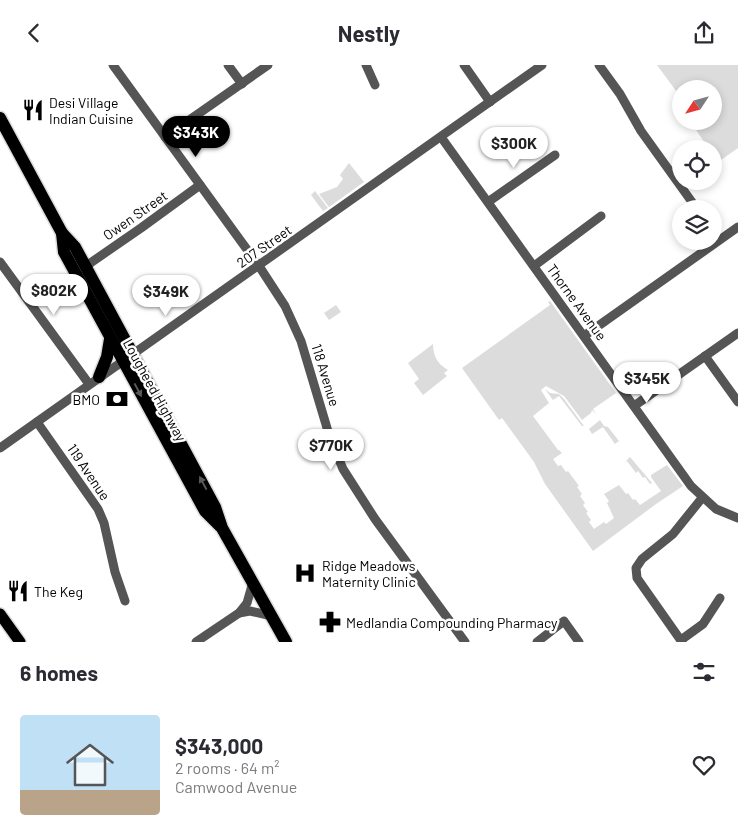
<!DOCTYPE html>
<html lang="en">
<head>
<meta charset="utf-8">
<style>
	body { margin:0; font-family:Barlow,sans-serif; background:#f7f7f7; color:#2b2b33; height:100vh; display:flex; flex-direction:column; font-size:19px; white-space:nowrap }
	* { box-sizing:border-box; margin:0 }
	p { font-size:16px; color:#7c7c81 }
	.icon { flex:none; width:28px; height:28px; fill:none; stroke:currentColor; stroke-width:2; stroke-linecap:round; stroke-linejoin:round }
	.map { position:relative; height:577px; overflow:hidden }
	.panel { display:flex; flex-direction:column; background:#fff; flex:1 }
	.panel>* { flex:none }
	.needle { width:32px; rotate:234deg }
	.fabs { position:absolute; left:672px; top:15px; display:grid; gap:10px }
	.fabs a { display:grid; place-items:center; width:50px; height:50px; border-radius:50%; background:#fff; box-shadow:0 2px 8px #0003; font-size:25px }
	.price { position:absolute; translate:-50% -42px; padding:0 11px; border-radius:18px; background:#fff; color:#222; font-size:16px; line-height:32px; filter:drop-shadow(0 1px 2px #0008) }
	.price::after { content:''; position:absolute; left:50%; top:30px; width:15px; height:11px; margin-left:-8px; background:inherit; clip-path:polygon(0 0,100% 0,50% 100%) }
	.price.active { background:#000; color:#fff }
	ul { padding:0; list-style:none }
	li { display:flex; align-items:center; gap:15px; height:125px; padding:0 20px }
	li span { display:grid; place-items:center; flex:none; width:140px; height:100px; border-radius:5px; color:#555 }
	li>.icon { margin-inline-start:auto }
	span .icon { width:60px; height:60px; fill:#fffc; stroke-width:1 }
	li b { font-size:21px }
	h2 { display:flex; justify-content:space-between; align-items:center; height:60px; padding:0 20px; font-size:21px }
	header { display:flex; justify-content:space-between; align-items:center; height:65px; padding:0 20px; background:#fff; font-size:22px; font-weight:700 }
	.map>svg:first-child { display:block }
	.green { fill:#dcdcdc }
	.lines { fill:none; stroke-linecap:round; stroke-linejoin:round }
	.major-casing { stroke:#dbdbdb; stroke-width:14 }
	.highway-casing { stroke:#dbdbdb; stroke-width:15 }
	.minor { stroke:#555; stroke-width:9 }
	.major { stroke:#000; stroke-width:11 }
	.highway { stroke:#000; stroke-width:12 }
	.oneway { fill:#595959 }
	.labels { text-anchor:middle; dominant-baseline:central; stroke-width:5; stroke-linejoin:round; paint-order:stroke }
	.poi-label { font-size:14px; fill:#000; stroke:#fff; text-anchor:start }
	.street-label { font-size:14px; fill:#000; stroke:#fff }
</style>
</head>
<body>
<header><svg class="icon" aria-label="back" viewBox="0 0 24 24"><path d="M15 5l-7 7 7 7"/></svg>Nestly<svg class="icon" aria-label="share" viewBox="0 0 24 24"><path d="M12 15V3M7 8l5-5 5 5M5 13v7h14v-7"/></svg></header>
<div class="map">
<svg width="738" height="577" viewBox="0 0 738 577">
	<rect width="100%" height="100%" fill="#fff"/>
	<g class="green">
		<polygon points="657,0 738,0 738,83 718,97 714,90 714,84 709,84 690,56 714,56 714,24 681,24 681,45 674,34 679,30"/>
		<polygon points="349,98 364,117 329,142 319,129 337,122 343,114 340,110"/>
		<polygon points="315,126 328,143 323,146 311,130"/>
		<polygon points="550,236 616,328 593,344 596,349 592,345 591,348 582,355 564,331 546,321 541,325 549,338 533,351 558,385 559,385 562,388 553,394 558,401 561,400 566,407 568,406 579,421 577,422 582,429 580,431 585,438 583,440 588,447 586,448 591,455 589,457 594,464 604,457 606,459 614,453 607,438 609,436 604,429 619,420 626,429 628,428 633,435 635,434 640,440 661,426 651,412 651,410 667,400 683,421 656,439 593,486 545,419 534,397 502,353 499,355 462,303 550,240 548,237"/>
		<polygon points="336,240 341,247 329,255 324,248"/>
		<path d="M433,279C433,290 437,299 448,305L444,308L447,311L423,330L414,318L419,314L408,298Z"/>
		<polygon points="545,324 550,328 559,329 564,334 584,361 582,361 559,331 553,335"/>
		<polygon points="600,355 604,361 608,362 619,376 615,379 603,362 592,369 589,364"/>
		<polygon points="630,392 652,418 650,419 645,412 643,413 638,406 636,408 627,396 624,398"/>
	</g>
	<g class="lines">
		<g class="major-casing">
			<polyline id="major" points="0,549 20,577"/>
		</g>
		<g class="highway-casing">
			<g id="highway">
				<polyline points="0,53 62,168 75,182 215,442 222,463 286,577"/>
				<polyline points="62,168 64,187 205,446 220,461"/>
				<polyline points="99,312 107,292 110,274"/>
			</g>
		</g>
		<g class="minor">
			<polyline points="113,0 259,201 285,241 301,276 330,373 343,404 375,454 465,577"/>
			<polyline points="228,0 242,19"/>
			<polyline points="366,0 375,20"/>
			<polyline points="464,0 490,37"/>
			<polyline points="599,0 620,29 641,66 697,144"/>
			<polyline points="165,72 268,0"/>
			<polyline points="441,72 691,421 716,444 738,453"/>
			<polyline points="488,137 555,90"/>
			<polyline points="0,197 89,319"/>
			<polyline points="86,201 141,163 200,120"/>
			<polyline points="534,201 601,151"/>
			<polyline points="584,271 738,162"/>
			<polyline points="705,291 738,337"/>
			<polyline points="634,341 738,268"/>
			<polyline points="37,357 98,444 104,458 115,507 125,536"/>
			<polyline points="0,383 542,0"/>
			<polyline points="239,548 250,546 272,551"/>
			<polyline points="681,575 703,559 720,533"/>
			<polyline points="196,577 239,548 247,538 253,517"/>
			<polyline points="537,577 564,556 579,577"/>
			<polyline points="682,577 637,513 636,503 642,494 673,469 702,433"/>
		</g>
		<use href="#major" class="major"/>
		<use href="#highway" class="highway"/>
	</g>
	<defs><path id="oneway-solid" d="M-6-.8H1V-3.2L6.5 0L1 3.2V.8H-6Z" transform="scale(1.25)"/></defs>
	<g class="oneway">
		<use href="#oneway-solid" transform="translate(138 325) rotate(62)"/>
		<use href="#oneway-solid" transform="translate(203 418) rotate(-118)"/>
	</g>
	<defs>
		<g id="restaurant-bare" transform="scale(1.725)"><path d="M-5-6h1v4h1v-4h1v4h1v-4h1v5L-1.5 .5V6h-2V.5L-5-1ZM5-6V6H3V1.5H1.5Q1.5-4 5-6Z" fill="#000" stroke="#fff" stroke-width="2.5" paint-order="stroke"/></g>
		<g id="bank-bare" transform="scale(1.725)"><path d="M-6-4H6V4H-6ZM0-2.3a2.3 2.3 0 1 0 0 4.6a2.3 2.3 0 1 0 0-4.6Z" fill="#000" stroke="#fff" stroke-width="2.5" paint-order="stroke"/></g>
		<g id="hospital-bare" transform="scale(1.725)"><path d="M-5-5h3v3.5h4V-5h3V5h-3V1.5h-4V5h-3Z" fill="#000" stroke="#fff" stroke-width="2.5" paint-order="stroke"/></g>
		<g id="pharmacy-bare" transform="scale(1.725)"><path d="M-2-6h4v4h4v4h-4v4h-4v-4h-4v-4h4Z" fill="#000" stroke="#fff" stroke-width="2.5" paint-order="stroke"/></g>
	</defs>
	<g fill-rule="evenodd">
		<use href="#restaurant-bare" x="33" y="45"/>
		<use href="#bank-bare" x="117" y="334"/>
		<use href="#hospital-bare" x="305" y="508"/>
		<use href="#restaurant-bare" x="18" y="526"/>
		<use href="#pharmacy-bare" x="330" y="557"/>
	</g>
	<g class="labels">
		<g class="poi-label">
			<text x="49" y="37">Desi Village<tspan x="49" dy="16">Indian Cuisine</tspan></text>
			<text x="100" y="334" text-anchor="end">BMO</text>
			<text x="322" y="500">Ridge Meadows<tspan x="322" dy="16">Maternity Clinic</tspan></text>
			<text x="34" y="526">The Keg</text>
			<text x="346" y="557">Medlandia Compounding Pharmacy</text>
		</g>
		<g class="street-label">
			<text transform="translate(135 150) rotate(-35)">Owen Street</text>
			<text transform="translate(264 181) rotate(-35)">207 Street</text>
			<text transform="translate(577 237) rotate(54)">Thorne Avenue</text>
			<text transform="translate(326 310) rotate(73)">118 Avenue</text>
			<text transform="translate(155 325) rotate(61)">Lougheed Highway</text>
			<text transform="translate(89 407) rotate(56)">119 Avenue</text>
		</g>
	</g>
</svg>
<div class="fabs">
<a><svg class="needle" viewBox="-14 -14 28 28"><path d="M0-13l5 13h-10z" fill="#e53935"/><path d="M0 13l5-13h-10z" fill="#7c7c81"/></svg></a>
<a><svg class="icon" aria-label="locate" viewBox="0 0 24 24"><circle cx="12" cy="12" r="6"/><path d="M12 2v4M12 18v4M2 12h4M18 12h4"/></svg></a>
<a><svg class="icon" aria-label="layers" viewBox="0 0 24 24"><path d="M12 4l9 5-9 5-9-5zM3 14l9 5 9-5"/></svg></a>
</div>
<b class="price active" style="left:196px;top:93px">$343K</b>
<b class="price" style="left:514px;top:104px">$300K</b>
<b class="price" style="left:54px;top:251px">$802K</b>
<b class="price" style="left:166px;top:252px">$349K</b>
<b class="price" style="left:647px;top:339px">$345K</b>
<b class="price" style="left:331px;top:406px">$770K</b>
</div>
<section class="panel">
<h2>6 homes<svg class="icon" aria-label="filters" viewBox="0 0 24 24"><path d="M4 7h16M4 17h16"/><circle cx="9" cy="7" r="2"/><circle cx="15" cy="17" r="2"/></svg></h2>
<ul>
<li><span style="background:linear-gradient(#bfe0f5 75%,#b9a48a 0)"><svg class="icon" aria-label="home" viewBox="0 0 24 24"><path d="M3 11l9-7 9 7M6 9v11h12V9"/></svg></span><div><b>$343,000</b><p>2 rooms · 64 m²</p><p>Camwood Avenue</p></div><svg class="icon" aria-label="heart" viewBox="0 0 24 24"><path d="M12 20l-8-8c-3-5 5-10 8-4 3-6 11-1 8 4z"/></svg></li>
</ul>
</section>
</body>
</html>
